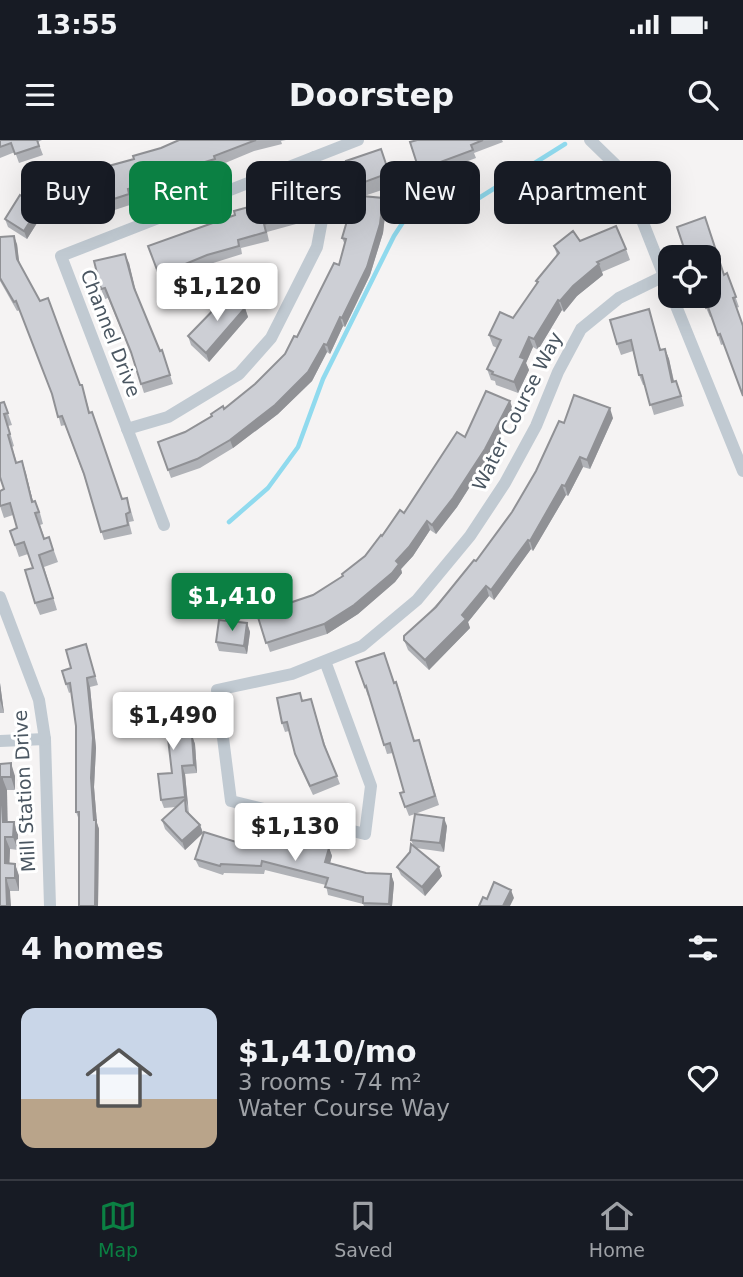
<!DOCTYPE html>
<html lang="en">
<head>
<meta charset="utf-8">
<style>
	body { margin:0; font-family:"DejaVu Sans",sans-serif; background:#20242c; color:#f1f3f6; height:100vh; display:flex; flex-direction:column; font-size:26px; white-space:nowrap }
	* { box-sizing:border-box; margin:0 }
	p { font-size:23px; color:#9ea1a6 }
	.icon { flex:none; width:38px; height:38px; fill:none; stroke:currentColor; stroke-width:2; stroke-linecap:round; stroke-linejoin:round }
	.map { position:relative; height:766px; overflow:hidden }
	.side { display:flex; flex-direction:column; background:#171b24; flex:1 }
	.side>* { flex:none }
	.banner { position:absolute; left:21px; top:21px; width:702px; height:63px; display:flex; gap:14px }
	.tools { position:absolute; left:658px; top:105px; display:grid; gap:14px }
	.tools a { display:grid; place-items:center; width:63px; height:63px; border-radius:14px; background:#171b24; box-shadow:0 7px 28px #0002; font-size:35px }
	.price { position:absolute; translate:-50% -60px; padding:0 16px; border-radius:7px; background:#fff; color:#222; font-size:23px; line-height:46px; filter:drop-shadow(0 2px 4px #0008) }
	.price::after { content:''; position:absolute; left:50%; top:42px; width:21px; height:16px; margin-left:-10px; background:inherit; clip-path:polygon(0 0,100% 0,50% 100%) }
	.price.selected { background:#0b8043; color:#fff }
	ul { padding:0; list-style:none }
	li { display:flex; align-items:center; gap:21px; height:175px; padding:0 21px }
	li span { display:grid; place-items:center; flex:none; width:196px; height:140px; border-radius:14px; color:#555 }
	li>.icon { margin-inline-start:auto }
	span .icon { width:84px; height:84px; fill:#fffc; stroke-width:1 }
	li b { font-size:30px }
	h2 { display:flex; justify-content:space-between; align-items:center; height:84px; padding:0 21px; font-size:30px }
	.pill { padding:0 24px; border-radius:14px; background:#171b24; box-shadow:0 7px 28px #0002; font-size:24px; line-height:63px }
	.pill.selected { background:#0b8043; color:#fff }
	.status { display:flex; justify-content:space-between; align-items:center; height:49px; padding:0 35px; background:#171b24; direction:ltr }
	.status svg { height:19px; fill:currentColor }
	header { display:flex; justify-content:space-between; align-items:center; height:91px; padding:0 21px; background:#171b24; font-size:32px; font-weight:800 }
	.tabs { display:flex; justify-content:space-around; align-items:center; height:98px; border-top:2px solid #363941; background:#171b24; font-size:19px; color:#9ea1a6 }
	.tabs a { display:grid; justify-items:center; gap:4px }
	.tabs .selected { color:#0b8043 }
	.map>svg:first-child { display:block }
	.lines { fill:none; stroke-linecap:round; stroke-linejoin:round }
	.stream { stroke:#90daee; stroke-width:4.5 }
	.minor { stroke:#c1cad2; stroke-width:12 }
	.wall { fill:#b0b2b7 }
	.shaded-wall { fill:#909195 }
	.building { fill:#cdcfd5; stroke:#909195; stroke-width:2 }
	.labels { text-anchor:middle; dominant-baseline:central; stroke-width:6; stroke-linejoin:round; paint-order:stroke }
	.street-label { font-size:19px; fill:#4a5661; stroke:#fff }
</style>
</head>
<body>
<div class="status"><b>13:55</b><svg viewBox="0 0 49 12"><path d="M0 12V9h3v3zM5 12V6h3v6zM10 12V3h3v9zM15 12V0h3v12zM26 1h20v11H26zM47 4h2v5h-2z"/></svg></div>
<header><svg class="icon" aria-label="menu" viewBox="0 0 24 24"><path d="M4 6h16M4 12h16M4 18h16"/></svg>Doorstep<svg class="icon" aria-label="search" viewBox="0 0 24 24"><circle cx="10" cy="10" r="6"/><path d="M15 15l6 6"/></svg></header>
<div class="map">
<svg width="743" height="766" viewBox="0 0 743 766">
	<rect width="100%" height="100%" fill="#f5f3f3"/>
	<g class="lines">
		<polyline class="stream" points="229,382 268,348 298,307 323,239 394,96 418,59 471,63 565,4"/>
		<g class="minor">
			<polyline points="590,0 623,32 670,151"/>
			<polyline points="672,156 743,331"/>
			<polyline points="127,289 168,277 239,234 271,198 317,107 325,64 314,17"/>
			<polyline points="164,385 61,116 358,0"/>
			<polyline points="0,457 39,560 45,599 50,766"/>
			<polyline points="325,521 371,646 365,694 231,661 217,550 292,534 362,506 417,460 470,396 505,343 536,286 558,232 581,189 619,158 664,136"/>
			<polyline points="0,601 45,599"/>
		</g>
	</g>
	<g class="wall">
		<polygon points="0,0 42,0 38,2 43,15 19,23 15,12 0,18"/>
		<polygon points="179,0 286,0 281,1 282,4 254,11 218,26 219,29 198,35 199,38 171,49 132,59 133,64 90,78 88,73 51,79 48,69 77,39 134,19"/>
		<polygon points="417,0 502,0 503,2 474,13 476,18 422,38 410,2"/>
		<polygon points="381,9 394,46 364,56 383,58 386,67 383,93 370,135 345,187 343,186 330,214 327,212 312,241 278,274 233,308 200,328 171,338 158,302 185,292 224,269 255,244 285,214 297,197 339,125 345,105 342,98 358,56 346,21"/>
		<polygon points="285,52 296,84 267,92 269,101 241,108 242,114 210,124 162,144 148,106 235,75"/>
		<polygon points="39,67 42,75 27,99 8,87 5,79"/>
		<polygon points="0,97 17,104 19,124 80,245 82,245 90,273 122,359 130,367 134,381 129,382 132,394 104,400 84,336 65,285 61,286 53,255 20,170 17,171 0,141"/>
		<polygon points="580,101 626,109 630,120 602,132 603,135 577,156 564,172 562,170 538,210 533,207 526,223 529,230 518,253 496,245 495,241 491,240 487,229 497,208 493,206 489,195 513,178 537,144 536,141 557,115 554,106"/>
		<polygon points="129,123 137,155 160,211 162,210 173,244 144,253 132,216 108,158 105,159 101,149"/>
		<polygon points="727,133 739,167 736,168 724,204 721,205 712,177 710,177 701,156 724,135"/>
		<polygon points="245,168 248,177 209,222 191,205 188,196"/>
		<polygon points="649,169 661,210 665,209 669,219 674,241 680,251 684,266 654,275 645,245 643,245 639,235 633,211 621,215 617,204"/>
		<polygon points="4,262 12,285 8,286 14,306 12,307 17,323 22,321 33,361 35,361 40,373 43,384 40,385 45,399 49,397 58,422 44,427 57,470 40,475 35,463 33,428 28,414 19,417 10,391 17,388 13,375 4,378 0,366 4,349"/>
		<polygon points="513,270 488,318 457,367 436,394 430,390 413,416 401,429 402,433 395,442 358,474 327,494 270,512 257,474 313,455 342,437 342,434 365,416 404,373 465,297"/>
		<polygon points="613,278 590,329 583,327 568,356 566,355 533,411 531,409 494,460 489,456 468,482 470,488 429,530 408,510 404,500 476,421 512,372 564,283"/>
		<polygon points="247,483 250,492 247,514 219,511 216,502"/>
		<polygon points="86,504 98,545 90,547 96,608 94,647 97,683 99,689 98,766 79,766 79,680 76,672 76,586 71,552 69,553 66,544 71,528"/>
		<polygon points="356,522 394,543 400,552 414,601 419,600 422,609 439,665 415,674 447,686 444,712 416,708 442,736 425,756 401,735 397,727 414,707 411,700 415,674 409,676 400,653 404,652 393,613 387,614 369,556 368,556"/>
		<polygon points="0,543 4,573 0,573"/>
		<polygon points="311,559 327,611 340,644 313,655 298,623 289,591 285,592 282,583 303,560"/>
		<polygon points="181,573 180,597 192,596 195,604 197,633 185,634 189,674 200,685 203,693 185,710 165,689 162,680 176,667 164,668 161,660 172,633 168,598 157,598 154,589"/>
		<polygon points="0,624 15,636 15,650 7,650 7,682 14,682 18,695 18,710 10,709 9,723 15,724 19,736 19,751 10,751 0,766"/>
		<polygon points="253,698 329,708 332,716 330,723 366,733 391,734 394,743 392,766 364,766 363,764 328,755 326,745 265,730 264,734 224,733 223,735 199,727 195,719 236,702"/>
	</g>
	<g class="shaded-wall">
		<polygon points="383,58 386,67 383,93 370,135 345,187 342,178"/>
		<polygon points="39,67 42,75 27,99 24,91"/>
		<polygon points="14,96 17,104 20,128 17,119"/>
		<polygon points="125,114 129,123 137,158 134,148"/>
		<polygon points="599,124 603,135 577,156 564,172 560,161 573,146"/>
		<polygon points="558,160 562,170 538,210 534,199"/>
		<polygon points="245,168 248,177 209,222 206,213"/>
		<polygon points="340,177 343,186 330,214 327,205"/>
		<polygon points="529,197 533,207 526,223 529,230 518,253 514,242 520,217"/>
		<polygon points="324,204 327,212 312,241 278,274 233,308 230,300"/>
		<polygon points="665,209 669,219 676,252 672,242"/>
		<polygon points="510,261 513,270 488,318 457,367 436,394 432,385"/>
		<polygon points="610,268 613,278 590,329 587,320"/>
		<polygon points="580,317 583,327 568,356 565,346"/>
		<polygon points="22,321 26,333 36,374 32,362"/>
		<polygon points="562,345 566,355 533,411 530,401"/>
		<polygon points="427,381 430,390 413,416 401,429 402,433 395,442 358,474 327,494 324,484 396,421"/>
		<polygon points="528,400 531,409 494,460 491,450"/>
		<polygon points="486,446 489,456 468,482 470,488 429,530 425,520"/>
		<polygon points="247,483 250,492 247,514 244,506"/>
		<polygon points="87,538 90,547 96,608 94,647 97,683 99,689 98,766 95,766 94,680"/>
		<polygon points="0,543 4,573 0,560"/>
		<polygon points="178,565 181,573 180,606 177,597"/>
		<polygon points="192,596 195,604 197,633 194,625"/>
		<polygon points="11,623 15,636 15,650 11,637"/>
		<polygon points="182,626 185,634 188,666 185,657"/>
		<polygon points="2,637 7,650 8,694 3,682"/>
		<polygon points="444,678 447,686 444,712 440,703"/>
		<polygon points="14,682 18,695 18,710 13,697"/>
		<polygon points="200,685 203,693 185,710 182,701"/>
		<polygon points="5,697 10,709 9,736 5,723"/>
		<polygon points="329,708 332,716 328,730 325,722"/>
		<polygon points="15,724 19,736 19,751 15,738"/>
		<polygon points="439,727 442,736 425,756 422,747"/>
		<polygon points="391,734 394,743 392,766 390,766 389,764"/>
		<polygon points="6,738 10,751 11,766 7,766"/>
		<polygon points="511,750 514,758 510,766 503,766"/>
	</g>
	<g class="building">
		<polygon points="0,0 37,0 39,6 15,14 11,3 0,7"/>
		<polygon points="179,0 256,0 214,16 215,19 195,25 196,28 167,39 128,49 129,54 86,68 84,63 48,69 44,45 77,39 106,29 105,27 134,19 133,16 161,8"/>
		<polygon points="417,0 483,0 471,5 473,10 419,30 410,2"/>
		<polygon points="381,9 389,33 354,46 346,21"/>
		<polygon points="285,52 293,75 264,84 266,92 238,100 239,106 207,115 159,135 148,106 235,75 234,71 263,63 261,59"/>
		<polygon points="20,55 39,67 24,91 5,79"/>
		<polygon points="351,55 383,58 380,84 367,127 342,178 340,177 327,205 324,204 308,232 275,265 230,300 197,319 168,330 158,302 185,292 212,276 211,274 223,266 224,269 255,244 285,214 294,196 297,197 334,123 339,125 346,99 342,98 349,74"/>
		<polygon points="705,77 724,135 727,133 736,157 733,158 743,186 743,256 720,194 718,195 708,167 706,168 701,156 709,156 709,117 687,117 677,87"/>
		<polygon points="616,86 626,109 597,122 599,124 573,146 560,161 558,160 534,199 529,197 520,217 525,219 514,242 492,234 493,232 487,229 501,200 489,195 500,172 513,178 538,142 536,141 559,113 554,106 573,91 580,101"/>
		<polygon points="14,96 17,119 40,161 48,158 80,245 82,245 89,273 92,272 122,359 127,358 130,372 126,374 128,385 101,392 84,334 62,276 58,277 52,254 16,161 14,162 0,138 0,97"/>
		<polygon points="125,114 134,148 160,211 162,210 170,235 141,244 131,212 105,148 101,149 94,121"/>
		<polygon points="229,154 245,168 206,213 188,196"/>
		<polygon points="649,169 660,210 665,209 672,242 676,241 681,256 650,265 642,235 639,235 631,200 617,204 610,180"/>
		<polygon points="486,251 510,261 485,309 453,358 432,385 427,381 409,407 396,421 399,424 392,433 354,465 324,484 266,503 257,474 313,455 343,436 342,434 365,416 381,395 382,396 400,370 404,373 457,292 465,297"/>
		<polygon points="574,255 610,268 587,320 580,317 565,346 562,345 530,401 528,400 491,450 486,446 462,475 466,479 425,520 404,500 404,496 436,467 474,420 476,421 512,372 536,331 559,281 564,283"/>
		<polygon points="4,262 8,273 4,274 10,294 8,295 16,323 22,321 32,362 35,361 39,372 35,373 44,399 49,397 53,410 39,415 53,458 35,463 25,430 33,428 24,402 15,405 10,391 17,388 10,363 0,366 0,351 4,349 0,337 0,263"/>
		<polygon points="219,480 247,483 244,506 216,502"/>
		<polygon points="86,504 95,536 87,538 93,598 91,638 94,680 96,680 95,766 79,766 79,672 76,672 76,586 70,543 66,544 62,531 71,528 66,510"/>
		<polygon points="384,513 394,543 396,542 414,601 419,600 435,656 405,667 400,653 404,652 390,603 384,605 366,546 365,547 356,522"/>
		<polygon points="300,553 302,561 311,559 324,605 337,636 310,646 295,614 287,582 282,583 277,558"/>
		<polygon points="155,564 178,565 177,597 192,596 194,625 182,626 185,657 161,660 158,634 172,633 167,590 154,589"/>
		<polygon points="11,623 11,637 2,637 2,665 3,682 14,682 13,697 5,697 5,723 15,724 15,738 6,738 7,766 0,766 0,624"/>
		<polygon points="185,659 186,671 200,685 182,701 162,680"/>
		<polygon points="415,674 444,678 440,703 411,700"/>
		<polygon points="204,692 236,702 237,693 251,694 251,698 273,698 274,694 329,708 325,722 366,733 391,734 389,764 363,763 363,757 325,747 328,738 262,721 261,726 221,724 220,726 195,719"/>
		<polygon points="411,704 439,727 422,747 397,727 410,712"/>
		<polygon points="494,742 511,750 503,766 479,766 483,757 487,759"/>
	</g>
	<g class="labels">
		<g class="street-label">
			<text transform="translate(111 193) rotate(69)">Channel Drive</text>
			<text transform="translate(517 271) rotate(-63)">Water Course Way</text>
			<text transform="translate(24 651) rotate(-93)">Mill Station Drive</text>
		</g>
	</g>
</svg>
<div class="tools">
<a><svg class="icon" aria-label="locate" viewBox="0 0 24 24"><circle cx="12" cy="12" r="6"/><path d="M12 2v4M12 18v4M2 12h4M18 12h4"/></svg></a>
</div>
<b class="price" style="left:217px;top:183px">$1,120</b>
<b class="price selected" style="left:232px;top:493px">$1,410</b>
<b class="price" style="left:173px;top:612px">$1,490</b>
<b class="price" style="left:295px;top:723px">$1,130</b>
<div class="banner">
<a class="pill">Buy</a>
<a class="pill selected">Rent</a>
<a class="pill">Filters</a>
<a class="pill">New</a>
<a class="pill">Apartment</a>
</div>
</div>
<section class="side">
<h2>4 homes<svg class="icon" aria-label="filters" viewBox="0 0 24 24"><path d="M4 7h16M4 17h16"/><circle cx="9" cy="7" r="2"/><circle cx="15" cy="17" r="2"/></svg></h2>
<ul>
<li><span style="background:linear-gradient(#c9d6e8 65%,#b9a48a 0)"><svg class="icon" aria-label="home" viewBox="0 0 24 24"><path d="M3 11l9-7 9 7M6 9v11h12V9"/></svg></span><div><b>$1,410/mo</b><p>3 rooms · 74 m²</p><p>Water Course Way</p></div><svg class="icon" aria-label="heart" viewBox="0 0 24 24"><path d="M12 20l-8-8c-3-5 5-10 8-4 3-6 11-1 8 4z"/></svg></li>
</ul>
</section>
<nav class="tabs">
<a class="selected"><svg class="icon" aria-label="map" viewBox="0 0 24 24"><path d="M3 6l6-2 6 2 6-2v14l-6 2-6-2-6 2zM9 4v14M15 6v14"/></svg>Map</a>
<a><svg class="icon" aria-label="saved" viewBox="0 0 24 24"><path d="M7 4h10v16l-5-4-5 4z"/></svg>Saved</a>
<a><svg class="icon" aria-label="home" viewBox="0 0 24 24"><path d="M3 11l9-7 9 7M6 9v11h12V9"/></svg>Home</a>
</nav>
</body>
</html>
